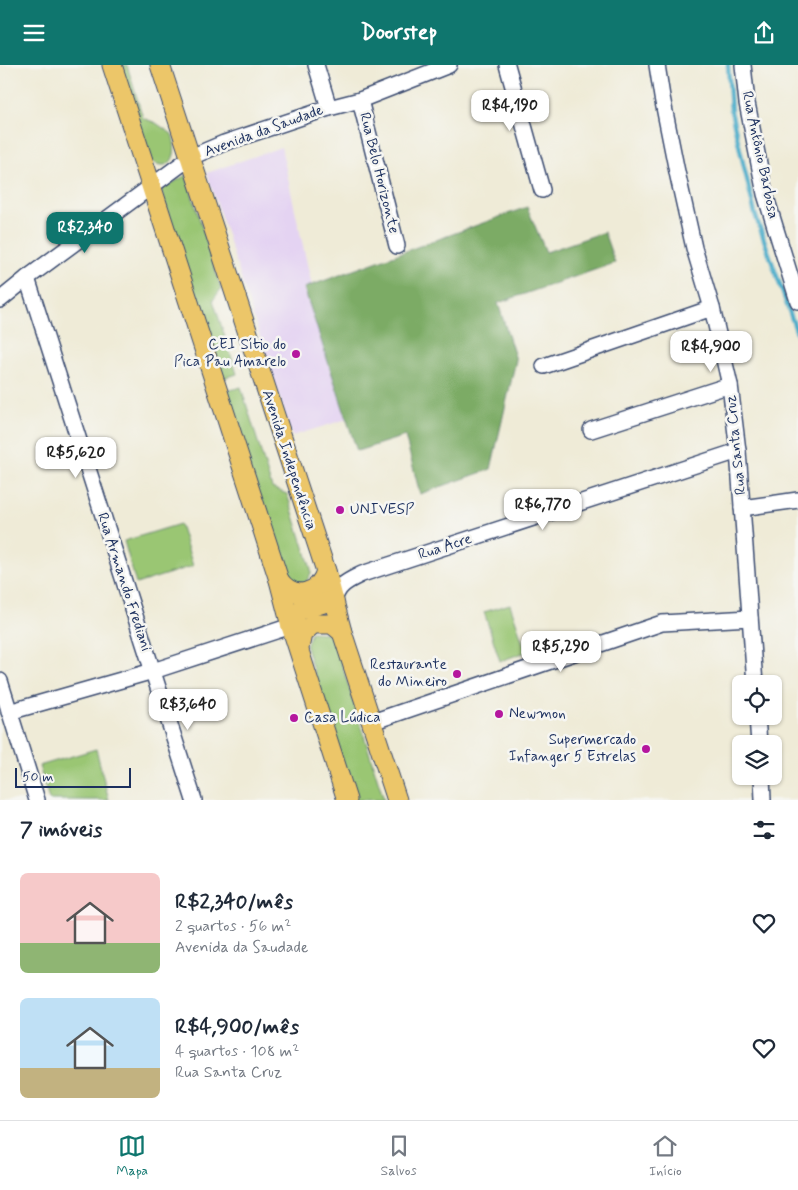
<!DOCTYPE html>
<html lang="pt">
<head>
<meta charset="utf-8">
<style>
	body { margin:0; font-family:Mynerve,sans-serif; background:#f2f2f3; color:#1f2937; height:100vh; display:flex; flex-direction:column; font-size:19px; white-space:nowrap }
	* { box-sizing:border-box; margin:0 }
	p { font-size:16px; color:#747a83 }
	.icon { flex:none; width:28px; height:28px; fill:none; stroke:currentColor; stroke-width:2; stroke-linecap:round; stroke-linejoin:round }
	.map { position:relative; height:735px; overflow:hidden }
	.side { display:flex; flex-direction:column; background:#fff; flex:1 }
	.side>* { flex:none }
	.tools { position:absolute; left:732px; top:610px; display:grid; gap:10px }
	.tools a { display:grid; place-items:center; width:50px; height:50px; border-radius:8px; background:#fff; box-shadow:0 1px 4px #0004; font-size:25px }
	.scale { position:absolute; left:15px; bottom:12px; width:116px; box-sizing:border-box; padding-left:5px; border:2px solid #1b2f5e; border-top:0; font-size:14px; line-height:18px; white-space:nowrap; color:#1b2f5e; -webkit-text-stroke:4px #f6f6f2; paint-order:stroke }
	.price { position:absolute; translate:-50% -42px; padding:0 11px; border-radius:10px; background:#fff; color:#222; font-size:16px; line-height:32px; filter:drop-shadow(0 1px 2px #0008) }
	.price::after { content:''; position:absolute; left:50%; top:30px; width:15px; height:11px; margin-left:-8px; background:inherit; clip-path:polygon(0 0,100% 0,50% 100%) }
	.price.active { background:#0f766e; color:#fff }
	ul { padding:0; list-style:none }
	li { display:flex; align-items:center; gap:15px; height:125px; padding:0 20px }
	li span { display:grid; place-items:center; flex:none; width:140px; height:100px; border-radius:8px; color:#555 }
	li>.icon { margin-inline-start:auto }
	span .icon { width:60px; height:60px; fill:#fffc; stroke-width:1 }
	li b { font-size:21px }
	h2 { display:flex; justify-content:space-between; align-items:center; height:60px; padding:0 20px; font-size:21px }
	header { display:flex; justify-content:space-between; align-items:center; height:65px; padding:0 20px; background:#0f766e; color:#fff; font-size:22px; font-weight:700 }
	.tabs { display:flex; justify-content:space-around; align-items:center; height:70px; border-top:1px solid #e0e1e3; background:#fff; font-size:14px; color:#747a83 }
	.tabs a { display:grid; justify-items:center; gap:2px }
	.tabs .active { color:#0f766e }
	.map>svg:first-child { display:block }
	.built { fill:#e4d3f2 }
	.green { fill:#9ac673; stroke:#5a7a68 }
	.forest { fill:#7bab65; stroke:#4b6d62 }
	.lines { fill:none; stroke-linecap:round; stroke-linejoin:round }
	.stream { stroke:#49acc9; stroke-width:4.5 }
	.minor-casing { stroke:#3b4b70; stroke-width:18 }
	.major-casing { stroke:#3b4b70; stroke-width:21 }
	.minor { stroke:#fff; stroke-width:15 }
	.major { stroke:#ecc669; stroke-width:19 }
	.poi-dot { fill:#b5179e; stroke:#f6f6f2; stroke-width:2 }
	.labels { text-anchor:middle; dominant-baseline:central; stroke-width:5; stroke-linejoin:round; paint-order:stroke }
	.street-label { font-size:15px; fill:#1b2f5e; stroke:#f6f6f2 }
	.poi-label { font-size:15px; fill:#1b2f5e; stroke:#f6f6f2; text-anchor:end }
</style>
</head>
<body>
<header><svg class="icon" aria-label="menu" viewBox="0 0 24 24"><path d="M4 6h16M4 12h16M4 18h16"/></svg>Doorstep<svg class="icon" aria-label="share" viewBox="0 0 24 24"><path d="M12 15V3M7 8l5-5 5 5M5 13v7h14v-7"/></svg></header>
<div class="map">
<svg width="798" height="735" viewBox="0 0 798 735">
	<rect width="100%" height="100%" fill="#f6f6f2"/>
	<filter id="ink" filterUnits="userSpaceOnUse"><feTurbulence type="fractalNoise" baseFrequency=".02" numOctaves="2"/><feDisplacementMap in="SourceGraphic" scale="10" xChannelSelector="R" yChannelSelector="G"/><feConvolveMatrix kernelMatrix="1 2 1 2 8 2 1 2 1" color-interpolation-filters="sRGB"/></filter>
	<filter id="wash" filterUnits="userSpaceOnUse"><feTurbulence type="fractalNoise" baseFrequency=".0096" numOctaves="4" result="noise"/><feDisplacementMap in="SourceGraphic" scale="20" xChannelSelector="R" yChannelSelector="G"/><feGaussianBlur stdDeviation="1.12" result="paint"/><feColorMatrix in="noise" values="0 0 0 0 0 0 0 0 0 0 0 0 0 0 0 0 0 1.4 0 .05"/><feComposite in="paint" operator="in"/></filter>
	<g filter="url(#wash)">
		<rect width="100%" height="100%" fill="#efebd7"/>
		<polygon class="built" points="281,82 312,221 304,224 347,354 292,371 207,108"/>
		<g class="green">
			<path d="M117,0H127L143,53L156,58L172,69C179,89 172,110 149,95Z"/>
			<polygon points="186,110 221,224 213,235 237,309 218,315 161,125"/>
			<polygon points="241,322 272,423 287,429 311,504 311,508 305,519 286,518 223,327"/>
			<polygon points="180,459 193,501 136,519 124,476"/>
			<polygon points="510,539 526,587 500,596 484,547"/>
			<polygon points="311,567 328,568 333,571 384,735 353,735 306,582"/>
			<polygon points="96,684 109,735 49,735 39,701"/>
		</g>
		<polygon class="forest" points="527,142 546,187 604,167 615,198 498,238 516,295 491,404 420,429 405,371 357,386 304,223"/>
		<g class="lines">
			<polyline class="stream" points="728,0 731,46 755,149 798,271"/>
		</g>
	</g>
	<g filter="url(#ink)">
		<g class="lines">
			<g class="minor-casing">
				<g id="minor">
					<polyline points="316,0 329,43"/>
					<polyline points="507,0 542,125"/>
					<polyline points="657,0 662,32 677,107 694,183 712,243 730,320 738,386 755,619"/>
					<polyline points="743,0 747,38 765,129 798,236"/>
					<polyline points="360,35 397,181"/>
					<polyline points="27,213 194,735"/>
					<polyline points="0,235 27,213 191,92 224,78 329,43 360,35 449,0"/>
					<polyline points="544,301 712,243"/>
					<polyline points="591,365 730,320"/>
					<polyline points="742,443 798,435"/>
					<path d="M334,535C339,519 348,516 362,509L738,386"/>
					<polyline points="0,616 37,735"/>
					<polyline points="9,647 153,606 291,561"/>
					<polyline points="757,651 759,679"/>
					<polyline points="372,657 662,558 750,553"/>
					<polyline points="762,711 763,735"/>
				</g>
			</g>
			<g class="major-casing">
				<g id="major">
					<polyline points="112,0 279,515 291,561 347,735"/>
					<polyline points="160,0 326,506 342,567 397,735"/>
					<path d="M279,515C294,536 319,530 326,506"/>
					<polyline points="291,561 298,546 334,535"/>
					<polyline points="299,583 302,569 313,559 332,559 342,567"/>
				</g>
			</g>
			<use href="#minor" class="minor"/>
			<use href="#major" class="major"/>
		</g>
	</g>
	<g class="poi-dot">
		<circle cx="296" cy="289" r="5"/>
		<circle cx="340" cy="445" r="5"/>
		<circle cx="457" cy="609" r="5"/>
		<circle cx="499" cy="649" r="5"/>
		<circle cx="294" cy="653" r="5"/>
		<circle cx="646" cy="684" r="5"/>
	</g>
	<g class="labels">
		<g class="street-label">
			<text transform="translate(264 66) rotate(-20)">Avenida da Saudade</text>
			<text transform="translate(760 90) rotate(78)">Rua Antônio Barbosa</text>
			<text transform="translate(379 108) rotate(76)">Rua Belo Horizonte</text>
			<text transform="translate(736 380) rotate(-96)">Rua Santa Cruz</text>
			<text transform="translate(289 395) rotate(72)">Avenida Independência</text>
			<text transform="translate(445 482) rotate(-18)">Rua Acre</text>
			<text transform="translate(124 517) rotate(72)">Rua Armando Frediani</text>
		</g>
		<g class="poi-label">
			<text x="286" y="280">CEI Sítio do<tspan x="286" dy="17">Pica Pau Amarelo</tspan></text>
			<text x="350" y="445" text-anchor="start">UNIVESP</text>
			<text x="447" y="600">Restaurante<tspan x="447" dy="17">do Mineiro</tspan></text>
			<text x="509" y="649" text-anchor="start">Newmon</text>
			<text x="304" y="653" text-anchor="start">Casa Lúdica</text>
			<text x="636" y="675">Supermercado<tspan x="636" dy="17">Infanger 5 Estrelas</tspan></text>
		</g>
	</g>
</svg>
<div class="tools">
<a><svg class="icon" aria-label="locate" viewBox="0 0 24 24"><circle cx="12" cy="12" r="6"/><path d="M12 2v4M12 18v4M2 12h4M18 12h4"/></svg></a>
<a><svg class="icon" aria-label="layers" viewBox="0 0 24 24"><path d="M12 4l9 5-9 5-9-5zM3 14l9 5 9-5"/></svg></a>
</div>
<div class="scale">50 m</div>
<b class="price" style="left:510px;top:67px">R$4,190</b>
<b class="price active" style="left:85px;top:189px">R$2,340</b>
<b class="price" style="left:711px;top:308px">R$4,900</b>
<b class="price" style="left:76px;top:414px">R$5,620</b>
<b class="price" style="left:543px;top:466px">R$6,770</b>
<b class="price" style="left:561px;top:608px">R$5,290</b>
<b class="price" style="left:188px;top:666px">R$3,640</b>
</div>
<section class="side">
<h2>7 imóveis<svg class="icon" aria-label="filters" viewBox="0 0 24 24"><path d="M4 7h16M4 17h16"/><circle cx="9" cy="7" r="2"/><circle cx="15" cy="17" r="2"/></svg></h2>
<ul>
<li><span style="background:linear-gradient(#f6c9c9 70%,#8fb573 0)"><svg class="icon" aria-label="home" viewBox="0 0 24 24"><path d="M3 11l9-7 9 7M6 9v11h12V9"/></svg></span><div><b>R$2,340/mês</b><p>2 quartos · 56 m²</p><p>Avenida da Saudade</p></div><svg class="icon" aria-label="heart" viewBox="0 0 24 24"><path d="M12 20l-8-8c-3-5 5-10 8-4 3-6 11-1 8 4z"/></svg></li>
<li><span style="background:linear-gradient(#bfe0f5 70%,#c2b280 0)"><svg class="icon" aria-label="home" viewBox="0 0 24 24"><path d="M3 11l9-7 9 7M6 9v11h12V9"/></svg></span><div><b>R$4,900/mês</b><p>4 quartos · 108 m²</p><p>Rua Santa Cruz</p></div><svg class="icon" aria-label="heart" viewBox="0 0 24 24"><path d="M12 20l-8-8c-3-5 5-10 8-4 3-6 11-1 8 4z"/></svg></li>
</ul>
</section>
<nav class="tabs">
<a class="active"><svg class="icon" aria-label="map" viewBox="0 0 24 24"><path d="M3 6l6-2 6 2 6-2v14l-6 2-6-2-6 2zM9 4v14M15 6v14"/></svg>Mapa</a>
<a><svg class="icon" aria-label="saved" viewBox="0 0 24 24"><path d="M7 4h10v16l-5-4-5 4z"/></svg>Salvos</a>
<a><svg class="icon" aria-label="home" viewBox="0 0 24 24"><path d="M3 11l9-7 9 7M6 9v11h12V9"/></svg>Início</a>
</nav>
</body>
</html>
